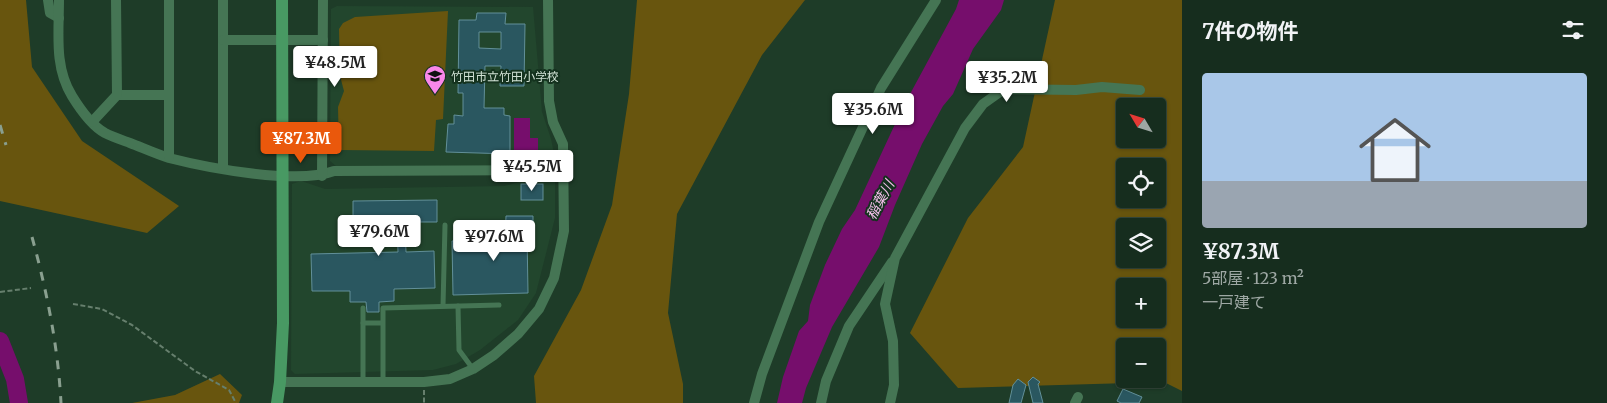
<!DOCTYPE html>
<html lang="ja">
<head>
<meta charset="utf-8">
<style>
	body { margin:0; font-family:Merriweather,"Noto Sans JP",serif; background:#1f3527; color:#f1f3f6; height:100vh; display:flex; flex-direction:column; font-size:19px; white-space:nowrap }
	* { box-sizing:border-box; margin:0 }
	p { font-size:16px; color:#9ea8a4 }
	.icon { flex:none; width:28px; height:28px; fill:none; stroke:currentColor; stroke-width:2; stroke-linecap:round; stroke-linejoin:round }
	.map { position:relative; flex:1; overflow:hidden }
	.side { display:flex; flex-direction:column; background:#162d1e; width:425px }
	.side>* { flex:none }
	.needle { width:32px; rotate:308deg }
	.fabs { position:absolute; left:1116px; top:98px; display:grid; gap:10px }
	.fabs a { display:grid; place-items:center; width:50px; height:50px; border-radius:5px; background:#162d1e; box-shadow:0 1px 4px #0004,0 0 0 1px #35493c; font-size:25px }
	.price { position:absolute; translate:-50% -42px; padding:0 11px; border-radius:5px; background:#fff; color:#222; font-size:16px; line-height:32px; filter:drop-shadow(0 1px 2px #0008) }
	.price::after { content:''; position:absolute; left:50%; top:30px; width:15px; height:11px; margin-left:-8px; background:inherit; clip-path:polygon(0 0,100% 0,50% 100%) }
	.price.active { background:#ea580c; color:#fff }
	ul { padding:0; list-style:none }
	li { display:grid; align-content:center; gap:10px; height:265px; padding:0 20px }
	li span { display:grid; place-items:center; height:155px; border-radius:5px; color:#555 }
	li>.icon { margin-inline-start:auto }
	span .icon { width:90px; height:90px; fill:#fffc; stroke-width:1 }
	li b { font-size:21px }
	h2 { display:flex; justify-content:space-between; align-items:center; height:60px; padding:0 20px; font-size:21px }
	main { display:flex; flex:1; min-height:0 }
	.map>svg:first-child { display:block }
	.built { fill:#22462d }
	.green { fill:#68550e; fill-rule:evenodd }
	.water { fill:#760e6c }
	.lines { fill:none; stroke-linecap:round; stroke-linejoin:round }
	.river { stroke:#760e6c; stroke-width:18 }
	.building { fill:#2a5760; stroke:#629099; fill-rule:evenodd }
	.path { stroke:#667f6d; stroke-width:2; stroke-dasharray:5 2.5; stroke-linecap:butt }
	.lane { stroke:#457554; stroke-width:5 }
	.street { stroke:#457554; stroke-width:10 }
	.secondary { stroke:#489963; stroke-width:12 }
	.rail { stroke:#899f8f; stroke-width:3; stroke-dasharray:9 9; stroke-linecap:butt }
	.labels { text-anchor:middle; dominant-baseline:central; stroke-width:4; stroke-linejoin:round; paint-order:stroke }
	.poi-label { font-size:12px; fill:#d0e1d4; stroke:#14321e; text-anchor:start }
	.water-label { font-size:14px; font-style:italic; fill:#f3c0ea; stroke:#14321e }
</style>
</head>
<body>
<main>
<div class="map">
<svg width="1182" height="403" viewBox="0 0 1182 403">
	<rect width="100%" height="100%" fill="#1e3c28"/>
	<g class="built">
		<polygon points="337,6 533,7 542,112 551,139 555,159 553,163 544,165 337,167 330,161 331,9"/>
		<polygon points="555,173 555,218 536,293 518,320 480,350 456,364 433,370 295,374 291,370 292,184 301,181 325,189 504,186"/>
	</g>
	<g class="green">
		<polygon points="0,0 26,0 32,67 82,141 179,206 147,233 0,201"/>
		<polygon points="637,0 805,0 762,55 677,214 668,313 683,384 683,403 536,403 534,376 581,290 612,205 629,94"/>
		<path d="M1055,0H1182V391L1164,382L958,388L910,333L968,218L1023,147ZM1125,106H1158V139H1125ZM1125,166H1158V199H1125ZM1125,226H1158V259H1125ZM1125,286H1158V319H1125ZM1125,346H1158V379H1125Z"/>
		<polygon points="448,11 443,119 436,120 434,151 339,150 338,107 344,91 340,76 339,29 343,23 355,17"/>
		<polygon points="220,374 242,395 239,403 132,403 175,395"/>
	</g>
	<g class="water">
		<polygon points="959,0 1004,0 1001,10 973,49 953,94 943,106 922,144 895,205 879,247 832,327 806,388 802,403 777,403 783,377 799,331 808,321 810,305 825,265 842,229 855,210 903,107 956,9"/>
		<polygon points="514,118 530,118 530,138 538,138 538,153 514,153"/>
	</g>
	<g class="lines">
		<polyline class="river" points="0,341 15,379 19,403"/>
	</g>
	<g class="building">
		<path d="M477,13H506L505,24H525L524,86H500L501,66H485L484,108H504V115L510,116V154L446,152L448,124H454V115L463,116V93H458L459,20H476ZM479,32H501V49L479,48Z"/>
		<rect x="521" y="184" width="22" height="16"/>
		<polygon points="437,200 437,222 405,222 406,252 434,251 435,288 394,289 394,301 379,302 379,312 367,312 366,302 350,302 350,291 312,291 311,254 398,252 397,222 353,223 353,201"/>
		<polygon points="506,216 533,216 533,233 527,233 528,293 453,295 452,241 505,239"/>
		<polygon points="1033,377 1040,382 1038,384 1043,403 1033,403 1028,382"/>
		<polygon points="1018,379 1026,385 1021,403 1009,403 1013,385"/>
		<polygon points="1123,389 1142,397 1139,403 1121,403 1117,401"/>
	</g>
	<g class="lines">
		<g class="path">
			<polyline points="0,292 31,288"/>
			<polyline points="73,304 102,309 132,325 195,371 229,390 236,403"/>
			<polyline points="424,390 424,403"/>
		</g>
		<g class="lane">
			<polyline points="443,306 445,225"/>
			<polyline points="458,306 459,350 473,369"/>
			<polyline points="363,308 363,381"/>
			<polyline points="363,323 382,323"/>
			<polyline points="383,381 383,308 499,305"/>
		</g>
		<g class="street">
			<polyline points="48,0 50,13 59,18"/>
			<path d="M59,0C59,33 54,67 72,96C80,109 92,126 105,133C113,137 122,140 130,143C143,148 156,154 169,158C208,168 297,185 334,171L563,170"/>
			<polyline points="223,0 223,168"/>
			<polyline points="223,40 323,40"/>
			<polyline points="117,95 169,95"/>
			<polyline points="92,122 117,95 116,0"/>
			<polyline points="169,157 169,0"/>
			<polyline points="322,176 323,0"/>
			<polyline points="280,382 424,382 450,379 473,369 494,355 518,334 539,309 554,278 564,231 563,144 553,122 549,101 548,0"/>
			<polyline points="754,403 762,374 819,222 881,88 936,0"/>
			<polyline points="821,403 826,381 849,326 892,262"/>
			<polyline points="890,403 894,385 893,341 885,304 895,258 965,128 983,104 1004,89 1076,90 1102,87 1140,90"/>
			<polyline points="1075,403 1078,397"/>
		</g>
		<polyline class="secondary" points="277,403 280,382 283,323 282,0"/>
		<g class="rail">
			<polyline points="0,125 6,145"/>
			<path d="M32,237C47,292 58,346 61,403"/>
		</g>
	</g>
	<defs>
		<g id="school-pin" transform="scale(1.125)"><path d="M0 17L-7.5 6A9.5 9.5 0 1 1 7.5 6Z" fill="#f987e9" stroke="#14321e"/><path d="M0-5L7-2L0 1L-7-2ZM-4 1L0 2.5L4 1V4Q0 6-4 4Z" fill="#111"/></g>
	</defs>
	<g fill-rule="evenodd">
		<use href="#school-pin" x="435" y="76"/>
	</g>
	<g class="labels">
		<g class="poi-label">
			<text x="451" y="76">竹田市立竹田小学校</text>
		</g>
		<g class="water-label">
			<text transform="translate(880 200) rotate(-61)">稲葉川</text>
		</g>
	</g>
</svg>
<div class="fabs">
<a><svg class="needle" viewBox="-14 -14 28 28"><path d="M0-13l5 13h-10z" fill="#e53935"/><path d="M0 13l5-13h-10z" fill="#9ea8a4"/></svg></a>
<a><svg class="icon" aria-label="locate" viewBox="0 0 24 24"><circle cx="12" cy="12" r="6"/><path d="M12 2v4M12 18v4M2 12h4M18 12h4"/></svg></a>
<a><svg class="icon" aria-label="layers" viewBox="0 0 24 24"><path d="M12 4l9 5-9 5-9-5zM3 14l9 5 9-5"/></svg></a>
<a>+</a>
<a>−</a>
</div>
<b class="price" style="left:335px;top:88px">¥48.5M</b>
<b class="price" style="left:1007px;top:103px">¥35.2M</b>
<b class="price" style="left:873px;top:135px">¥35.6M</b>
<b class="price active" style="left:301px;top:164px">¥87.3M</b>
<b class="price" style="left:532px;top:192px">¥45.5M</b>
<b class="price" style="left:379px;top:257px">¥79.6M</b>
<b class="price" style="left:494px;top:262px">¥97.6M</b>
</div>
<section class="side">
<h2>7件の物件<svg class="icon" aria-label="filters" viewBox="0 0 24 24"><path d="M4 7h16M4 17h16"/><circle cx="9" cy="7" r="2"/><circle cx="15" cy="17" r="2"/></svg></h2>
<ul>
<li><span style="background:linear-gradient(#a9c7e8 70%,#9aa5b1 0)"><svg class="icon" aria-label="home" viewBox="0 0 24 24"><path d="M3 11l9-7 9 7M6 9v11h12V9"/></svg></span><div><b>¥87.3M</b><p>5部屋 · 123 m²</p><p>一戸建て</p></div></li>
</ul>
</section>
</main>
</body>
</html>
